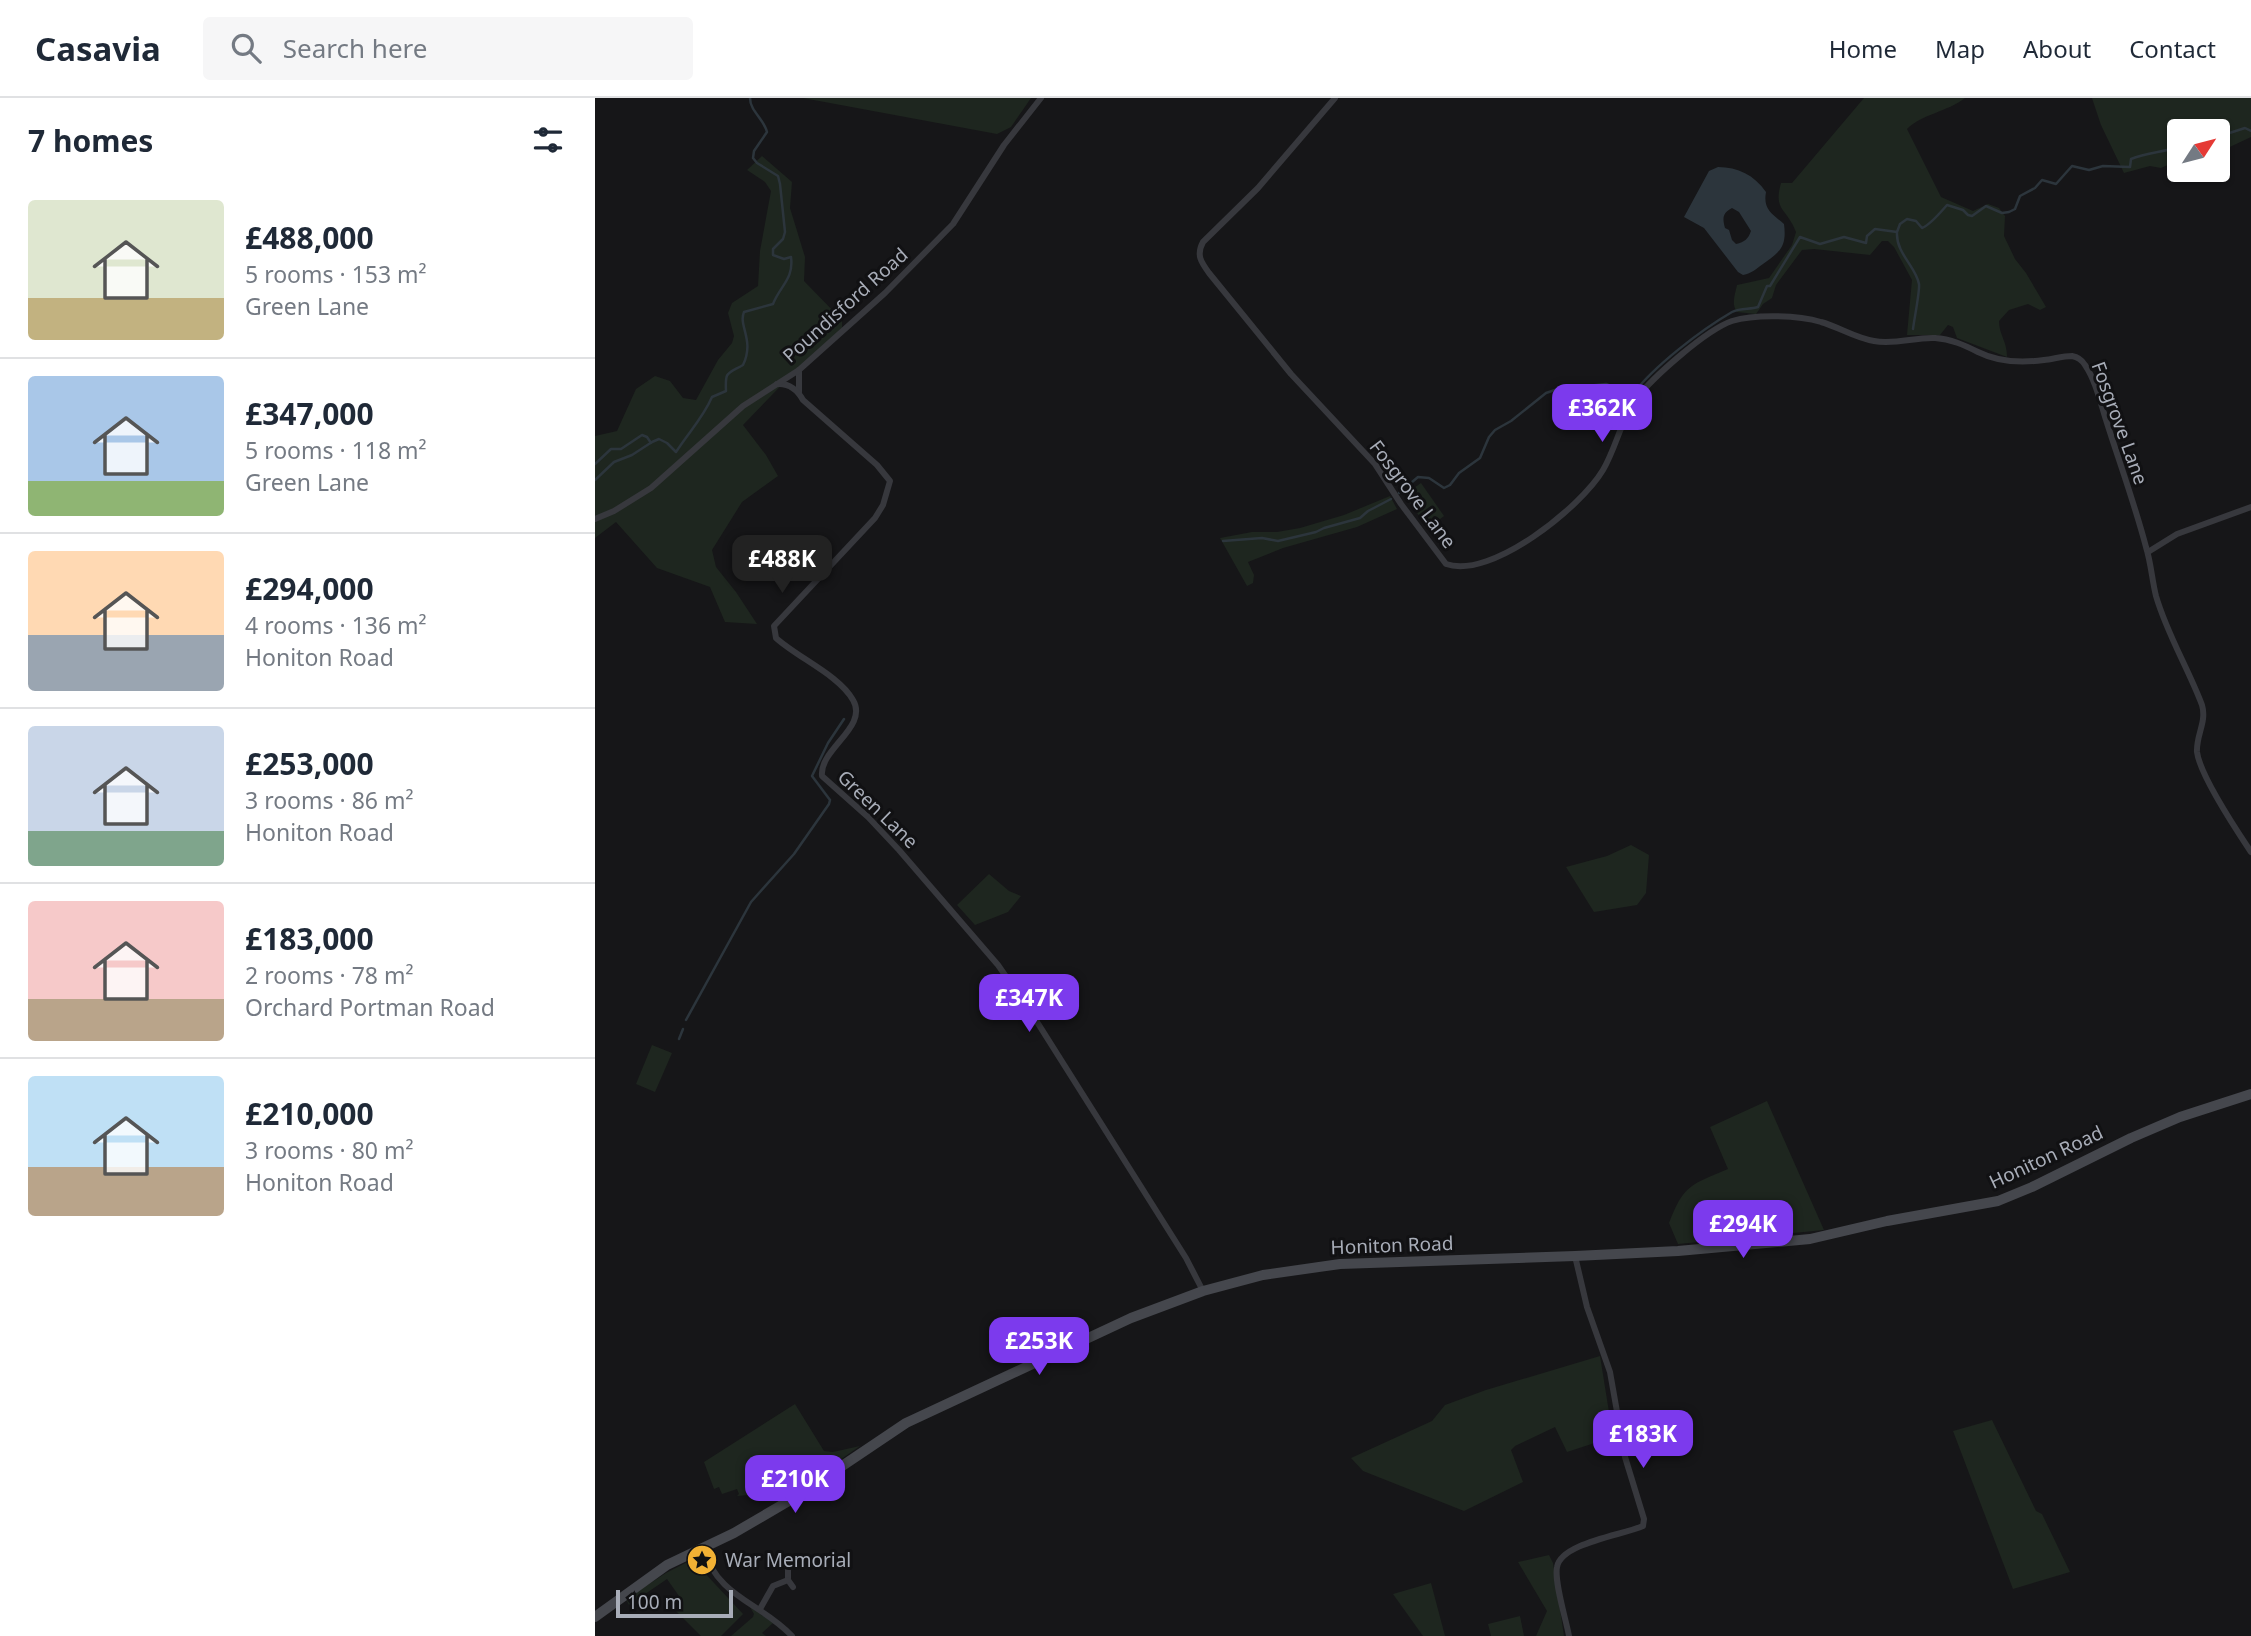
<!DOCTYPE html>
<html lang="en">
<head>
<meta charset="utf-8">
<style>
	body { margin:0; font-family:"Noto Sans",sans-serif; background:#f6f6f7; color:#1f2937; height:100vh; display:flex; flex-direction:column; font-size:26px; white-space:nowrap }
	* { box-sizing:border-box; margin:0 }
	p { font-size:23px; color:#747a83 }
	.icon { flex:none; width:38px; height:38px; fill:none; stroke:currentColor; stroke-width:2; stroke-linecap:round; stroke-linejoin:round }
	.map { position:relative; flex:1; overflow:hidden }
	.details { display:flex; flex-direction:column; background:#fff; width:595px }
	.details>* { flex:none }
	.needle { width:46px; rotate:54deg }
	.tools { position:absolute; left:1572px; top:21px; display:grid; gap:14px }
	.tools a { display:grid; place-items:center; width:63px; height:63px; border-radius:7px; background:#fff; box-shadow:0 2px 5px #0004; font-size:35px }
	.scale { position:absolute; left:21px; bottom:18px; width:117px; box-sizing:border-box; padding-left:7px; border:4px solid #a8adb8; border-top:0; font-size:19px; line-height:24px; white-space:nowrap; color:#a8adb8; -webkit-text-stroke:5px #111113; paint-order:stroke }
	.price { position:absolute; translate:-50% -60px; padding:0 16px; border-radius:14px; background:#7c3aed; color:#fff; font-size:23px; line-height:46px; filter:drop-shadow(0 2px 4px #0008) }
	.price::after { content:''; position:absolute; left:50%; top:42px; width:21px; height:16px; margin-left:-10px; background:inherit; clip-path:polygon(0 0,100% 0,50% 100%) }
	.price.on { background:#222; color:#fff }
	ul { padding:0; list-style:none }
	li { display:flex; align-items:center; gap:21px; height:175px; padding:0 28px }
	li+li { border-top:2px solid #e0e1e3 }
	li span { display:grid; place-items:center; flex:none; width:196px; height:140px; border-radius:7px; color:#555 }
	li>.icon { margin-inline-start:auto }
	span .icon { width:84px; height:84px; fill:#fffc; stroke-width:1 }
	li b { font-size:30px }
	h2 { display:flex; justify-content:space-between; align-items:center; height:84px; padding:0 28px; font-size:30px }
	header { display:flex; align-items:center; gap:42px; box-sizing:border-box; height:98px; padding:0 35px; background:#fff; border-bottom:2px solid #e0e1e3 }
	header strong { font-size:33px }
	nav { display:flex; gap:38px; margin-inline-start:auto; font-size:24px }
	.search { width:490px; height:63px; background:#f6f6f7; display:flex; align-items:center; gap:18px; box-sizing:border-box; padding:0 24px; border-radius:7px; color:#747a83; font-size:26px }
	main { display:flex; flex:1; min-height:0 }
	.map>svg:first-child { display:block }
	.green { fill:#1e261f }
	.water { fill:#2c353c; fill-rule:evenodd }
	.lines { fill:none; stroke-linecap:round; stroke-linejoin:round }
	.stream { stroke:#2c353c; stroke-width:2.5 }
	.street { stroke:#37383d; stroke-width:6 }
	.secondary { stroke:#45474d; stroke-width:10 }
	.labels { text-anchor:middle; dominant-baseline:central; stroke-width:6; stroke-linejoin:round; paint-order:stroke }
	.street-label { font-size:19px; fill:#a8adb8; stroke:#111113 }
	.poi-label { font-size:19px; fill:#a8adb8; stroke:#111113; text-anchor:start }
</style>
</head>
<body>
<header>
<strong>Casavia</strong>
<div class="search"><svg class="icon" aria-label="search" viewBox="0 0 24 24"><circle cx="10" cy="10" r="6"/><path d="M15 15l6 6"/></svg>Search here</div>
<nav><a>Home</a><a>Map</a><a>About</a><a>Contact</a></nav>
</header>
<main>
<section class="details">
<h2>7 homes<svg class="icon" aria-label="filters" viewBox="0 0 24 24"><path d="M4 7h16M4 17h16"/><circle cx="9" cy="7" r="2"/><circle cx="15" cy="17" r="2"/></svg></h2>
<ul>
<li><span style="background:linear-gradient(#dfe7d0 70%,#c2b280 0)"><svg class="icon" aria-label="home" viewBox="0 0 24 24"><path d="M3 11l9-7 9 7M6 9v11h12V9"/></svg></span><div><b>£488,000</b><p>5 rooms · 153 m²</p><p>Green Lane</p></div></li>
<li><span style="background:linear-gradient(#a9c7e8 75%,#8fb573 0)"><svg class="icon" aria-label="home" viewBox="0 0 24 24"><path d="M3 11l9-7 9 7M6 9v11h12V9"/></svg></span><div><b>£347,000</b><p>5 rooms · 118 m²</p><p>Green Lane</p></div></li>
<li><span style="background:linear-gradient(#ffd9b3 60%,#9aa5b1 0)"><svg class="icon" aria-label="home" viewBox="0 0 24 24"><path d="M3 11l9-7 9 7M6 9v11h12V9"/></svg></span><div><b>£294,000</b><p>4 rooms · 136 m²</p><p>Honiton Road</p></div></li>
<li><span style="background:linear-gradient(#c9d6e8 75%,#7fa58c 0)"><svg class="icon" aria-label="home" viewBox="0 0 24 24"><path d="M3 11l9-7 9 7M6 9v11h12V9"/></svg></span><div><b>£253,000</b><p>3 rooms · 86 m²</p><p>Honiton Road</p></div></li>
<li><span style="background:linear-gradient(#f6c9c9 70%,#b9a48a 0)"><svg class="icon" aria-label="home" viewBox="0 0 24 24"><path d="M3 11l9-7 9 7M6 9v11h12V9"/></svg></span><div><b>£183,000</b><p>2 rooms · 78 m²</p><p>Orchard Portman Road</p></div></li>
<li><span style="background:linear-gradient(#bfe0f5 65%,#b9a48a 0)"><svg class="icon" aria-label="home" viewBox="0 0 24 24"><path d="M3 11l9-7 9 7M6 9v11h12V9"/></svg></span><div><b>£210,000</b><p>3 rooms · 80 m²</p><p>Honiton Road</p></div></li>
</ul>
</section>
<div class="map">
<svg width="1656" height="1538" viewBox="0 0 1656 1538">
	<rect width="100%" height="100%" fill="#161618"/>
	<g class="green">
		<polygon points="208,0 436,0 416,29 402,36"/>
		<path d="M1269,0H1370C1352,14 1327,16 1312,31L1346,99L1378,113L1393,106L1404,110L1410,118L1409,138L1420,161L1431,175L1451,209L1445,212L1433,206L1414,212L1404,223C1404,237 1412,243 1412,259L1362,240L1358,229L1353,227L1345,237H1312L1317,182L1299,149L1293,143H1287L1275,157L1219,151L1207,152L1181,187L1177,200L1168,206L1161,216L1142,214C1136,206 1140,197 1142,187L1174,180L1197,147L1201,134C1192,110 1178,113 1186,85H1197Z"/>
		<polygon points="1497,0 1656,0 1656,39 1622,55 1622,33 1584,33 1584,62 1566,70 1555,68 1529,75 1506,27"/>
		<polygon points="167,58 197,84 195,110 210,159 209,183 247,222 247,230 203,270 148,327 171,357 183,378 147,404 117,452 121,469 141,494 162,526 130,524 115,489 62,470 21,424 0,440 0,338 22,333 41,291 60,278 75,283 88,300 101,302 123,262 137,245 139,238 133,215 137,205 163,188 165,153 176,93 170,84 152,72"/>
		<polygon points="826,385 849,418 833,430 809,397"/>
		<polygon points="795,398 802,411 762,429 688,450 653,464 659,477 658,485 652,488 625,440 657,434 682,434 705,430 749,417"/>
		<polygon points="1036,747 1054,757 1051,795 1042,807 999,814 971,769 1012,758"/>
		<polygon points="394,776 414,793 426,798 413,814 380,827 362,807"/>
		<polygon points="57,947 77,955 60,994 41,986"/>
		<path d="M1172,1003L1229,1132L1083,1146L1074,1125C1089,1086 1096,1087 1133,1071L1115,1029Z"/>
		<polygon points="1005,1258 1018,1339 972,1354 960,1329 920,1348 916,1352 928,1384 869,1413 768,1373 756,1360 837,1323 850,1307 891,1292"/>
		<polygon points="200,1306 229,1353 238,1354 265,1348 202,1392 204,1380 201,1374 153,1397 142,1398 144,1396 142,1391 127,1396 124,1389 119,1391 109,1364"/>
		<polygon points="1397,1322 1441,1413 1447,1416 1475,1474 1418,1491 1358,1333"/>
		<path d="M106,1457C112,1460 114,1467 112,1473L105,1470L148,1516L126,1538H106L75,1507L84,1498L72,1481L34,1507L31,1501L71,1475Z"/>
		<polygon points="954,1457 958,1465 969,1538 941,1538 952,1513 923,1464"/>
		<polygon points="836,1485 850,1538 828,1538 798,1496"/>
		<polygon points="155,1509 178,1525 167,1535 171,1538 136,1538 158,1519 159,1516"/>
		<polygon points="925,1518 929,1538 896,1538 893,1526"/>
	</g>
	<path class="water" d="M1123,69C1143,69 1159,77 1171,94C1168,111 1176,115 1189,126C1192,149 1185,154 1168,166C1161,171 1157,175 1148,177L1143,174L1109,130L1089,119L1114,73ZM1137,110L1144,114L1156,133C1153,141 1150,144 1141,146L1137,142L1134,132L1130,130C1127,119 1128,115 1137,110Z"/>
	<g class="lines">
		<g class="stream">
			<polyline points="1622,39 1650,30 1656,33"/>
			<path d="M1302,135C1301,155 1321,169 1324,186C1325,193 1319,222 1318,231"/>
			<polyline points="0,366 16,351 26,351 47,337 52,339 56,345"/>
			<path d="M0,382L19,364L37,357L57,344L64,341L72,345L81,354C93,335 108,320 117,299L131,293C130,273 132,276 148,267C160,242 143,228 149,214L178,206C185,188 199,181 196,159L189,161L178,157V151L188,141L190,134L185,86L183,78L162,65L158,60L159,53L172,34C169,21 155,13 155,0"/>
			<path d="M804,395L823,379L834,380L849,390L855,387L864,375L885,360L894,339L900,332L916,323L951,295L963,291L1011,286L1037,297C1059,268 1106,232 1137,214C1146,209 1155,212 1163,209L1172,188H1175L1205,139L1225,146L1249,139L1271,145L1272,138L1280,131L1302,134L1305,126L1312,121L1321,123L1327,130C1335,127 1346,114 1352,107L1368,112L1373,117L1377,118L1391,108L1407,115L1414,114L1420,111L1425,98L1440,90L1447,82L1461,86L1477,68L1494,72L1508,68L1535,69L1536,61C1551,55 1568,54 1584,49"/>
			<polyline points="628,443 667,440 683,443 721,434 729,430 765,420 773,413 796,401"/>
			<polyline points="91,922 156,804 199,756 234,706 235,702 217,678 233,645 249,621"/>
			<polyline points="84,941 88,931"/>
		</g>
		<g class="street">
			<path d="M740,0L663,90L608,144C601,157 606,164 614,175L696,276L780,366L806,406L851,466C896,482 986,409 1008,372C1021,350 1026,322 1041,301C1058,279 1111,232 1137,223C1160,216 1203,217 1226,224C1244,229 1260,240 1279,243C1300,247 1320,239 1340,240C1356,241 1369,247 1383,254C1403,264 1427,265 1449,262C1458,261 1468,258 1477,258C1483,259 1487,262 1490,267C1501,283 1506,307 1512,325C1525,366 1540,407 1551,449C1556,465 1557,482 1561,498C1572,536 1593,570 1607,607C1612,624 1601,637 1602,654C1605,678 1642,733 1656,754"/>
			<polyline points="204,272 204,294"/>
			<path d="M182,286C194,285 202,291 208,302L282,367L295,383L288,407L280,420L179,528L181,540C203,560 244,577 258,602C274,629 224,651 227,678L273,719L304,752L403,867L437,916L591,1160L608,1193"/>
			<polyline points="0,421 19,413 56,390 148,308 204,272 290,195 358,126 409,47 446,0"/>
			<polyline points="1553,454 1582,436 1656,409"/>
			<path d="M108,1450C123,1500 165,1504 197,1538"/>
			<polyline points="193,1472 193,1482 198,1489"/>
			<polyline points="165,1511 178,1488 193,1482"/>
			<path d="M974,1538C971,1521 959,1484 962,1469C966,1445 1028,1437 1048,1428L1049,1421L1030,1359L1015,1274L992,1209L980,1158"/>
		</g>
		<polyline class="secondary" points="0,1519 72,1467 139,1435 204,1397 311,1325 536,1220 608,1193 668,1177 745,1166 980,1158 1083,1153 1215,1141 1292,1123 1403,1103 1437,1089 1536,1040 1585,1019 1656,996"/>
	</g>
	<defs>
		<g id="sight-disc" transform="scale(1.575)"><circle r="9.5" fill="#f2b134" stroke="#111113"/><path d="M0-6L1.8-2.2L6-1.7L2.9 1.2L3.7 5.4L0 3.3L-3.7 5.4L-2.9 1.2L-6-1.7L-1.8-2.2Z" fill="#111"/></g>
	</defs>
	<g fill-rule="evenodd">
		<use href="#sight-disc" x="107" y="1462"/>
	</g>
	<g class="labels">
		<g class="street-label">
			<text transform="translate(250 207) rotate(-42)">Poundisford Road</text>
			<text transform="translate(1525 325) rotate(70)">Fosgrove Lane</text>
			<text transform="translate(818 396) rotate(53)">Fosgrove Lane</text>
			<text transform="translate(283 711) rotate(44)">Green Lane</text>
			<text transform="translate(1451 1059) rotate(-25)">Honiton Road</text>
			<text transform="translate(797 1147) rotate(-2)">Honiton Road</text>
		</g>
		<g class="poi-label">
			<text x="130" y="1462">War Memorial</text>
		</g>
	</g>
</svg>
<div class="tools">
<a><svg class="needle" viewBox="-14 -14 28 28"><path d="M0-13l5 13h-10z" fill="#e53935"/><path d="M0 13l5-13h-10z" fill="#747a83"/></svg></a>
</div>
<div class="scale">100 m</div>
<b class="price" style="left:1007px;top:346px">£362K</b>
<b class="price on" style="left:187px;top:497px">£488K</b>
<b class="price" style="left:434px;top:936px">£347K</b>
<b class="price" style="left:1148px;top:1162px">£294K</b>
<b class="price" style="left:444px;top:1279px">£253K</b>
<b class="price" style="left:1048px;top:1372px">£183K</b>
<b class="price" style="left:200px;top:1417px">£210K</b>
</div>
</main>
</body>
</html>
